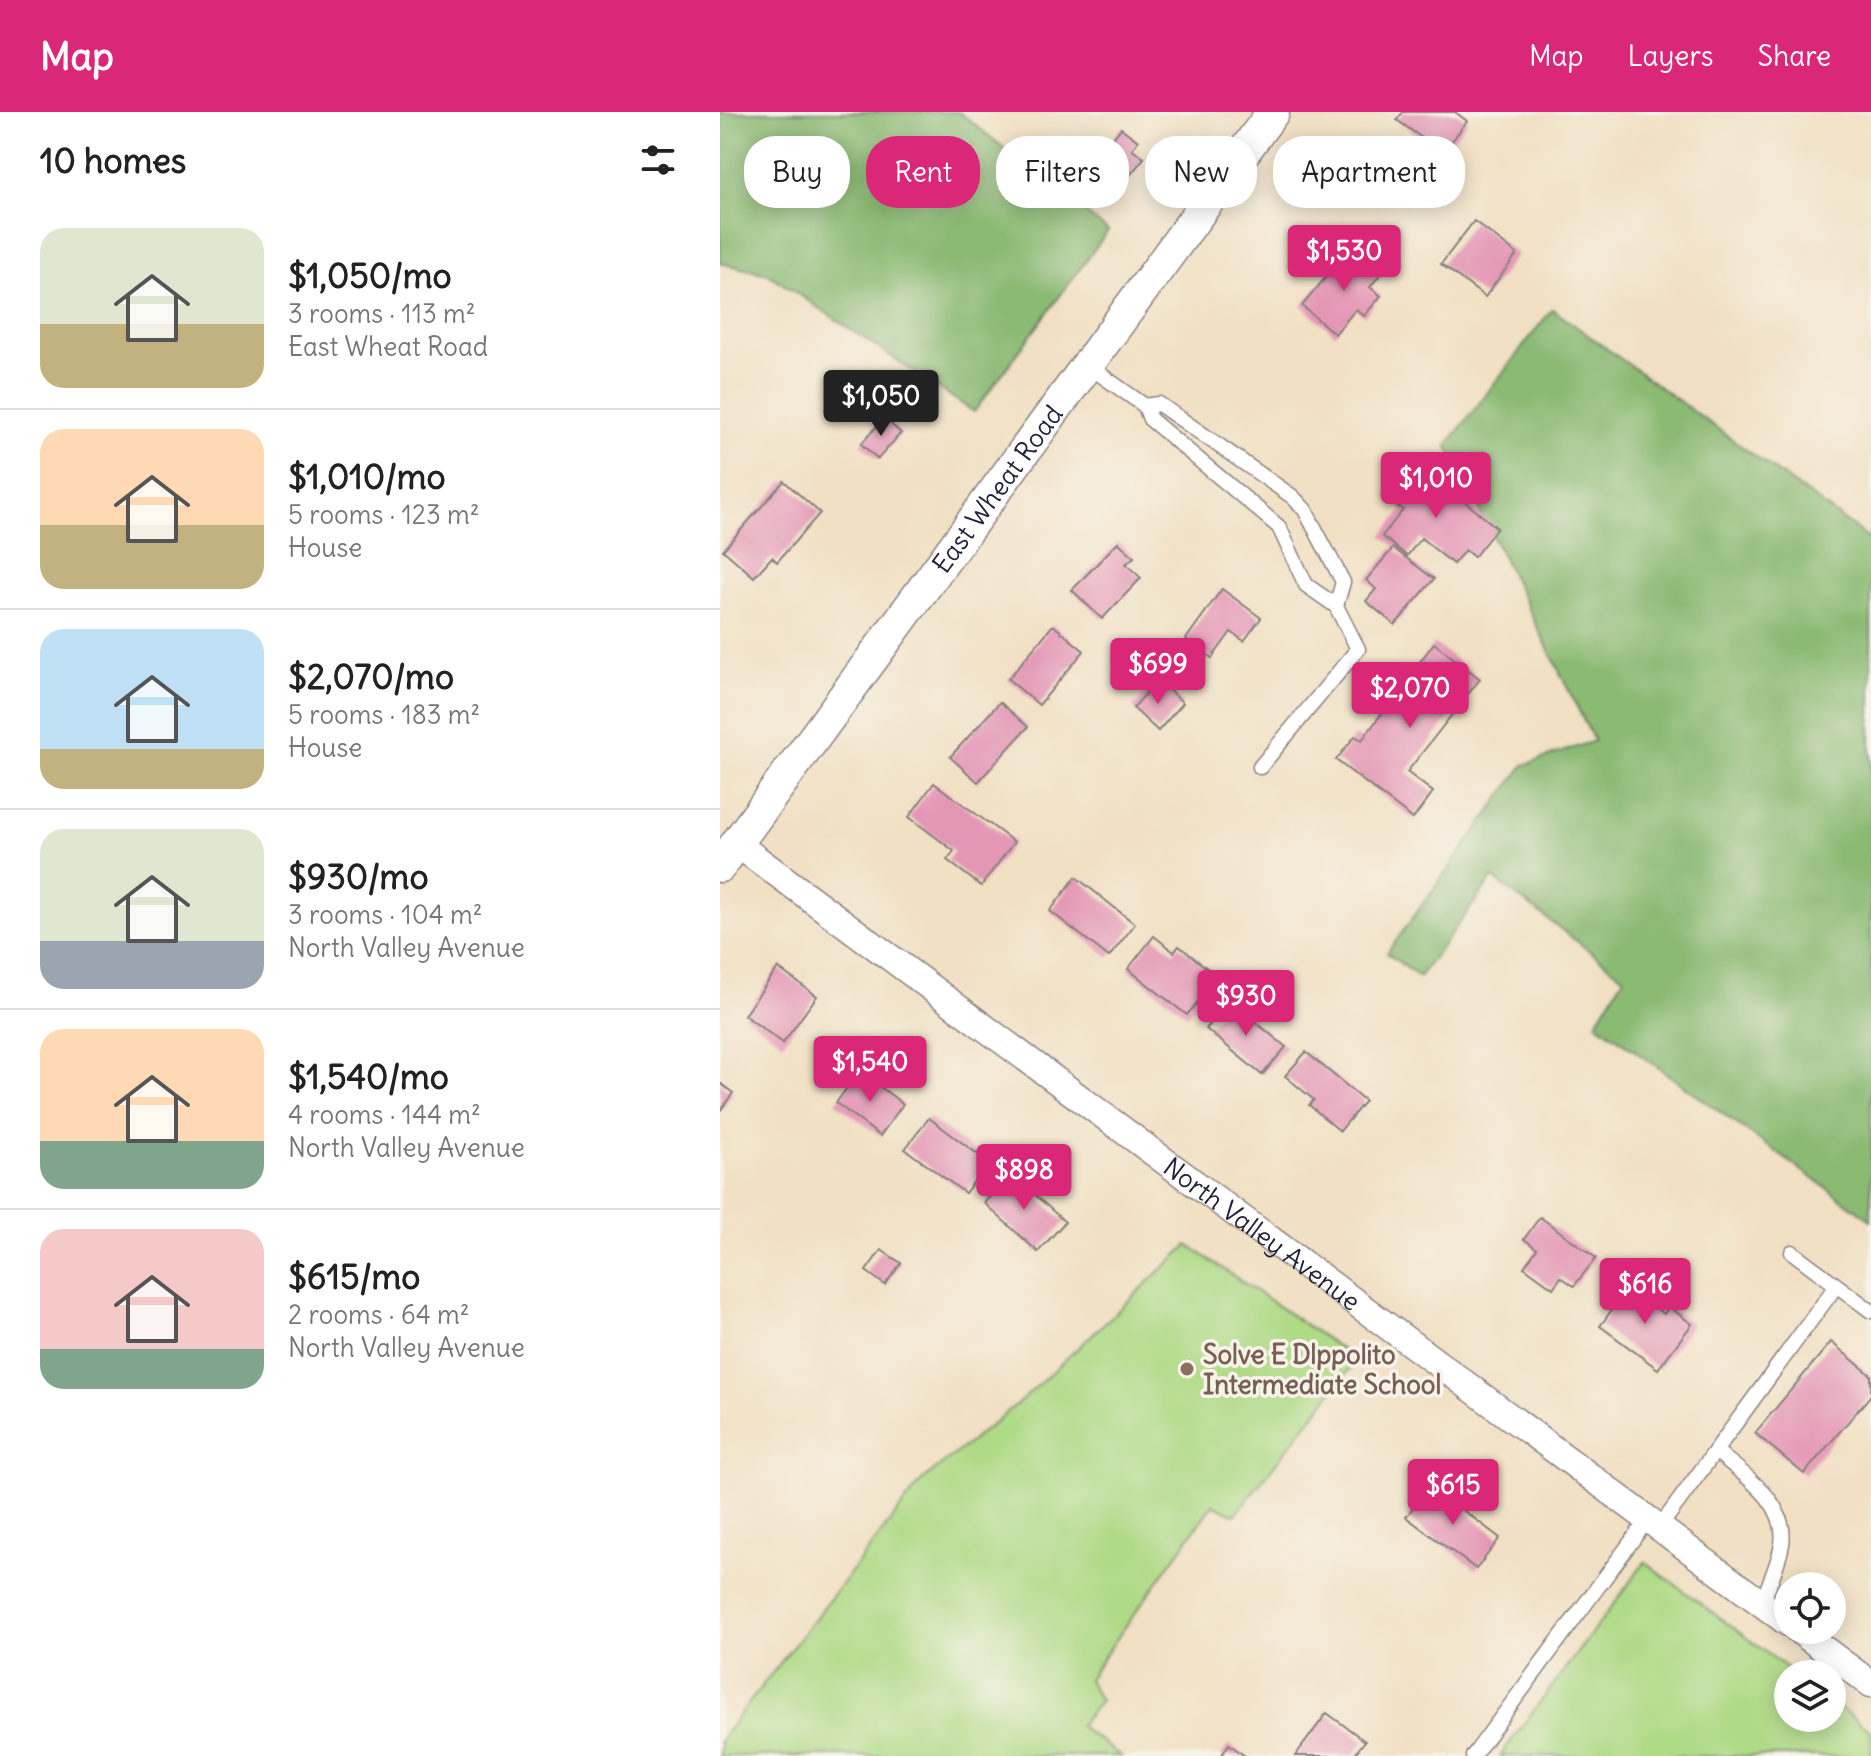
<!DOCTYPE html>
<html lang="en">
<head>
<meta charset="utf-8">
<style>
	body { margin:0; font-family:Delius,sans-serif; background:#f6f6f6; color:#222; height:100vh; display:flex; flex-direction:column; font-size:30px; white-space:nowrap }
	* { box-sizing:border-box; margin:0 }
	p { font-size:26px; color:#767676 }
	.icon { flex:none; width:44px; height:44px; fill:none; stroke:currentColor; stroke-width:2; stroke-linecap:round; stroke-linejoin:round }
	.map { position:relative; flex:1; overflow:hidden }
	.drawer { display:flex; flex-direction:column; background:#fff; width:720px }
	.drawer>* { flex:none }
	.guide { position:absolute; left:24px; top:24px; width:760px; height:72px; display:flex; gap:16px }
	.tools { position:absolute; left:1054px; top:1460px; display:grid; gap:16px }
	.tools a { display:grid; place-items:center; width:72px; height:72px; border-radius:50%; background:#fff; box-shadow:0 4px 20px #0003; font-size:40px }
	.price { position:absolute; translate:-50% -68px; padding:0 18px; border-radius:8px; background:#db2777; color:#fff; font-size:26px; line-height:52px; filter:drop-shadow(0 2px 4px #0008) }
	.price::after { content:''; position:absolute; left:50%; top:48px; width:24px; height:18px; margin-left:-12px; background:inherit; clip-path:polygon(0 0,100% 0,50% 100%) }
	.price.selected { background:#222; color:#fff }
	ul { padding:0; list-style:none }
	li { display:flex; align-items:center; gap:24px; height:200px; padding:0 40px }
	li+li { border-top:2px solid #e0e0e0 }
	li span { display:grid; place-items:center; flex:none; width:224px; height:160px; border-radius:24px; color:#555 }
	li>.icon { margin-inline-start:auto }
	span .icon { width:96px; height:96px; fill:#fffc; stroke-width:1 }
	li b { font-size:34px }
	h2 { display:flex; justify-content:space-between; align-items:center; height:96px; padding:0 40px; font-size:34px }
	.tag { padding:0 28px; border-radius:32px; background:#fff; box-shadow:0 4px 20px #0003; font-size:28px; line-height:72px }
	.tag.selected { background:#db2777; color:#fff }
	header { display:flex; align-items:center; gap:48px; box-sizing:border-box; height:112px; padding:0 40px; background:#db2777; color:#fff }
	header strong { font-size:38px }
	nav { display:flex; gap:44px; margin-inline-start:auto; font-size:28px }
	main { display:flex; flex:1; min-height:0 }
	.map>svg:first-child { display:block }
	.green { fill:#afda86; stroke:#687e60; stroke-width:2 }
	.forest { fill:#8bba73; stroke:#566e57; stroke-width:2 }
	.building { fill:#e497b5 }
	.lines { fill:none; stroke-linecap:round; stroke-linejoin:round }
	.service-casing { stroke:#8a817f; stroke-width:17 }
	.minor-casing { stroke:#8a817f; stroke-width:29 }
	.tertiary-casing { stroke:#8a817f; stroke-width:35 }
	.service { stroke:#fff; stroke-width:14 }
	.minor { stroke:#fff; stroke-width:26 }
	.tertiary { stroke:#fff; stroke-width:32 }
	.education-dot { fill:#8d6e63; stroke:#f7f3e8; stroke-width:3 }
	.labels { text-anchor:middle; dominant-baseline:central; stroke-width:7; stroke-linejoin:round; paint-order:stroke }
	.street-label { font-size:26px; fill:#22223b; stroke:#f7f3e8 }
	.education-label { font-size:26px; font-weight:bold; fill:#785e54; stroke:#f7f3e8; text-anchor:start }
</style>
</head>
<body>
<header>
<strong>Map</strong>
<nav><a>Map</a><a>Layers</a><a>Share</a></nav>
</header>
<main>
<section class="drawer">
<h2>10 homes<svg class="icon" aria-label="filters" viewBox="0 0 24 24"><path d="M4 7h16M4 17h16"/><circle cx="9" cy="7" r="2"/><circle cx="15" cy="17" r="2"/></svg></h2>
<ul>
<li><span style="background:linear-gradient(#dfe7d0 60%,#c2b280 0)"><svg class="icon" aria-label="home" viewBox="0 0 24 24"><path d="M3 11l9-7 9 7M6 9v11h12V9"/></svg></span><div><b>$1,050/mo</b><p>3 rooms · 113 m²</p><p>East Wheat Road</p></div></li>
<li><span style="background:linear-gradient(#ffd9b3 60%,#c2b280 0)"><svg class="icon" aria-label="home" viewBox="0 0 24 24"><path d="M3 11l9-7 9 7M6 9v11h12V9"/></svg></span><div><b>$1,010/mo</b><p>5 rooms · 123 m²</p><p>House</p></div></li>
<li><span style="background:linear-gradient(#bfe0f5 75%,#c2b280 0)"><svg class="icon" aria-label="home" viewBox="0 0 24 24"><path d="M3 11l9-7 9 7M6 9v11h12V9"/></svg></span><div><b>$2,070/mo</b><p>5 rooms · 183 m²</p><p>House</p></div></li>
<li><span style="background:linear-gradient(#dfe7d0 70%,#9aa5b1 0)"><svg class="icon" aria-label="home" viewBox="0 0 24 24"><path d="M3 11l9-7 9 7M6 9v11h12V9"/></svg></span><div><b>$930/mo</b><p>3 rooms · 104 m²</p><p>North Valley Avenue</p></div></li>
<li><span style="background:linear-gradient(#ffd9b3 70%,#7fa58c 0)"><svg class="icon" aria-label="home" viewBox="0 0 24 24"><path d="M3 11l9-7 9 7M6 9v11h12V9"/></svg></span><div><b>$1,540/mo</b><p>4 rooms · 144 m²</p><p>North Valley Avenue</p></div></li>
<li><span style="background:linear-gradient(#f6c9c9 75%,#7fa58c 0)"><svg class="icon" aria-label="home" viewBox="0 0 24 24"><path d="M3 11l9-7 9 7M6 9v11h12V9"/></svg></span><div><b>$615/mo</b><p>2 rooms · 64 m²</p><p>North Valley Avenue</p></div></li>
</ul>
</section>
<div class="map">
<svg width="1151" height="1644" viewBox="0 0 1151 1644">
	<rect width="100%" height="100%" fill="#f7f3e8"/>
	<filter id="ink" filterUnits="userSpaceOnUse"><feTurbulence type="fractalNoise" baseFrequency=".0125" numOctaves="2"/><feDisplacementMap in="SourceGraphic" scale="16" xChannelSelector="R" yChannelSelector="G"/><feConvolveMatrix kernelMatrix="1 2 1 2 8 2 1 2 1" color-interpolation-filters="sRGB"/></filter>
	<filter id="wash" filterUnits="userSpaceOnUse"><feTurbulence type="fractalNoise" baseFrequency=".006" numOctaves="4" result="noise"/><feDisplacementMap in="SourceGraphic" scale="32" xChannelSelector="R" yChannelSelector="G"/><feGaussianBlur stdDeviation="1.8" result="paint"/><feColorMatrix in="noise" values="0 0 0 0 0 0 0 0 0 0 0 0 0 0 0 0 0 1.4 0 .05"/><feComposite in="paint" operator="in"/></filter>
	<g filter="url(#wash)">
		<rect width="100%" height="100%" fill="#f1e0c3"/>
		<g class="green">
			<polygon points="468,1133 637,1248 515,1403 493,1392 368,1567 380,1589 359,1614 401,1644 0,1644 0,1628 202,1369 302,1288"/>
			<polygon points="925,1450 1075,1562 1068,1562 1068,1606 1112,1606 1112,1590 1151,1619 1151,1644 780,1644"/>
		</g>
		<g class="forest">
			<polygon points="0,0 239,0 388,119 254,300 48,162 0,151"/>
			<polygon points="832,197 1151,428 1151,1108 876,911 904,865 773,766 699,865 667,841 804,653 874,629 727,333"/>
		</g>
		<g id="blocks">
			<g class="building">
				<polygon points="683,0 735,0 747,9 723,41 677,8"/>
				<polygon points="401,16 418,29 412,37 424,46 407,67 396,59 387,72 368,58"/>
				<polygon points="754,109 797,142 765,185 721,152"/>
				<polygon points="629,137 660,163 650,175 661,184 644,204 636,197 615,222 582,194"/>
				<polygon points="164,306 181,321 158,347 141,332"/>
				<polygon points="711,362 777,416 754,445 745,438 733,452 701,426 687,444 662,424 683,398 666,385 684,364 699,376"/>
				<polygon points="64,369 100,401 57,450 52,445 34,465 3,438"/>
				<polygon points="398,430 414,445 406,452 421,466 382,507 352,478"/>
				<polygon points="673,436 714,467 675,513 646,489 656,477 646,468"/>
				<polygon points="502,477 541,506 524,529 511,520 492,546 466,527"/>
				<polygon points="333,513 364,539 319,593 288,567"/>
				<polygon points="714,531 760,567 687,660 713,680 693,707 616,648 635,624 642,628"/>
				<polygon points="438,568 463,591 438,619 413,596"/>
				<polygon points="280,590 308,615 258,670 230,645"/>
				<polygon points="214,671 294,730 261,774 227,748 234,739 189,705"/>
				<polygon points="356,765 415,812 389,845 330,799"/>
				<polygon points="434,824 454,840 459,834 498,865 467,903 408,857"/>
				<polygon points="58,856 97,884 63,931 24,903"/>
				<polygon points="510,889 566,935 542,963 486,917"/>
				<polygon points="586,940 645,989 620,1019 589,993 594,988 565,964"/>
				<polygon points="139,959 183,992 160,1024 116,991"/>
				<polygon points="0,971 13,981 0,999"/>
				<polygon points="209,1006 268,1050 245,1081 185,1037"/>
				<polygon points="291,1061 345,1110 318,1140 264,1091"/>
				<polygon points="820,1105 876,1146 854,1174 841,1165 833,1176 804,1155 817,1137 804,1127"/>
				<polygon points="161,1138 181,1151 165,1173 146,1159"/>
				<polygon points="914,1168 932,1182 926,1189 944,1202 949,1195 972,1212 938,1257 880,1214"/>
				<polygon points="1111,1230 1151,1263 1151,1283 1084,1362 1035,1321"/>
				<polygon points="710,1373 780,1426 756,1457 686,1405"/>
				<polygon points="607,1601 645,1629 633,1644 575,1644"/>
				<polygon points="509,1632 525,1644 501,1644"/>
			</g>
		</g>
	</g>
	<g filter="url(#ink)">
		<use href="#blocks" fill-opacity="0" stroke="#8a817f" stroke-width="2"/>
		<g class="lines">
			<g class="service-casing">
				<g id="service">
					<polyline points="367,253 425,294 430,307 559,415 586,473 616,494 638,537 540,655"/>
					<polyline points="425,294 439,292 573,385 585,398 623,470 616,494"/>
					<polyline points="1072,1140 1151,1199"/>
					<path d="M996,1339C1023,1363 1068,1389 1062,1432C1059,1451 1048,1473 1042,1492"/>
					<polyline points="939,1416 1116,1174"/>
					<polyline points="753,1644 928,1407"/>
				</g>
			</g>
			<g class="minor-casing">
				<g id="minor">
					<path id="s1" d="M17,732L1068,1511"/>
					<polyline points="1078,1518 1151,1572"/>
				</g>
			</g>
			<g class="tertiary-casing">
				<g id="tertiary">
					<path id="s2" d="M0,754L553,0"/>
				</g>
			</g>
			<use href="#service" class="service"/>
			<use href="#minor" class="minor"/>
			<use href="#tertiary" class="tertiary"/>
		</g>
	</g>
	<circle class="education-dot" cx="467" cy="1257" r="8"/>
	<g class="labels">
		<g class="street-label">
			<text stroke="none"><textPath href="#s2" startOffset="468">East Wheat Road</textPath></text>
			<text stroke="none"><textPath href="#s1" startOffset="654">North Valley Avenue</textPath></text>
		</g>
		<g class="education-label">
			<text x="483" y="1242">Solve E Dlppolito<tspan x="483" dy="30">Intermediate School</tspan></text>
		</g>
	</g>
</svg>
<div class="tools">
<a><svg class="icon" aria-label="locate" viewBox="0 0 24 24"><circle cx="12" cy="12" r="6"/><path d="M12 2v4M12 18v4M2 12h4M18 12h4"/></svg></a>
<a><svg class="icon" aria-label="layers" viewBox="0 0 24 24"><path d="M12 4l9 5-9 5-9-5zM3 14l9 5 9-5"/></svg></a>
</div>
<b class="price" style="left:624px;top:181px">$1,530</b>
<b class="price selected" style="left:161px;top:326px">$1,050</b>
<b class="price" style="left:716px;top:408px">$1,010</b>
<b class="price" style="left:438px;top:594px">$699</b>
<b class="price" style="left:690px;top:618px">$2,070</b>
<b class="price" style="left:526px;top:926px">$930</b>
<b class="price" style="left:150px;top:992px">$1,540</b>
<b class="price" style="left:304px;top:1100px">$898</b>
<b class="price" style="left:925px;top:1214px">$616</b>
<b class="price" style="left:733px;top:1415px">$615</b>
<div class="guide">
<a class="tag">Buy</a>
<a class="tag selected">Rent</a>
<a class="tag">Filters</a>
<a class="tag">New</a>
<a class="tag">Apartment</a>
</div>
</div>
</main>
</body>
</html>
